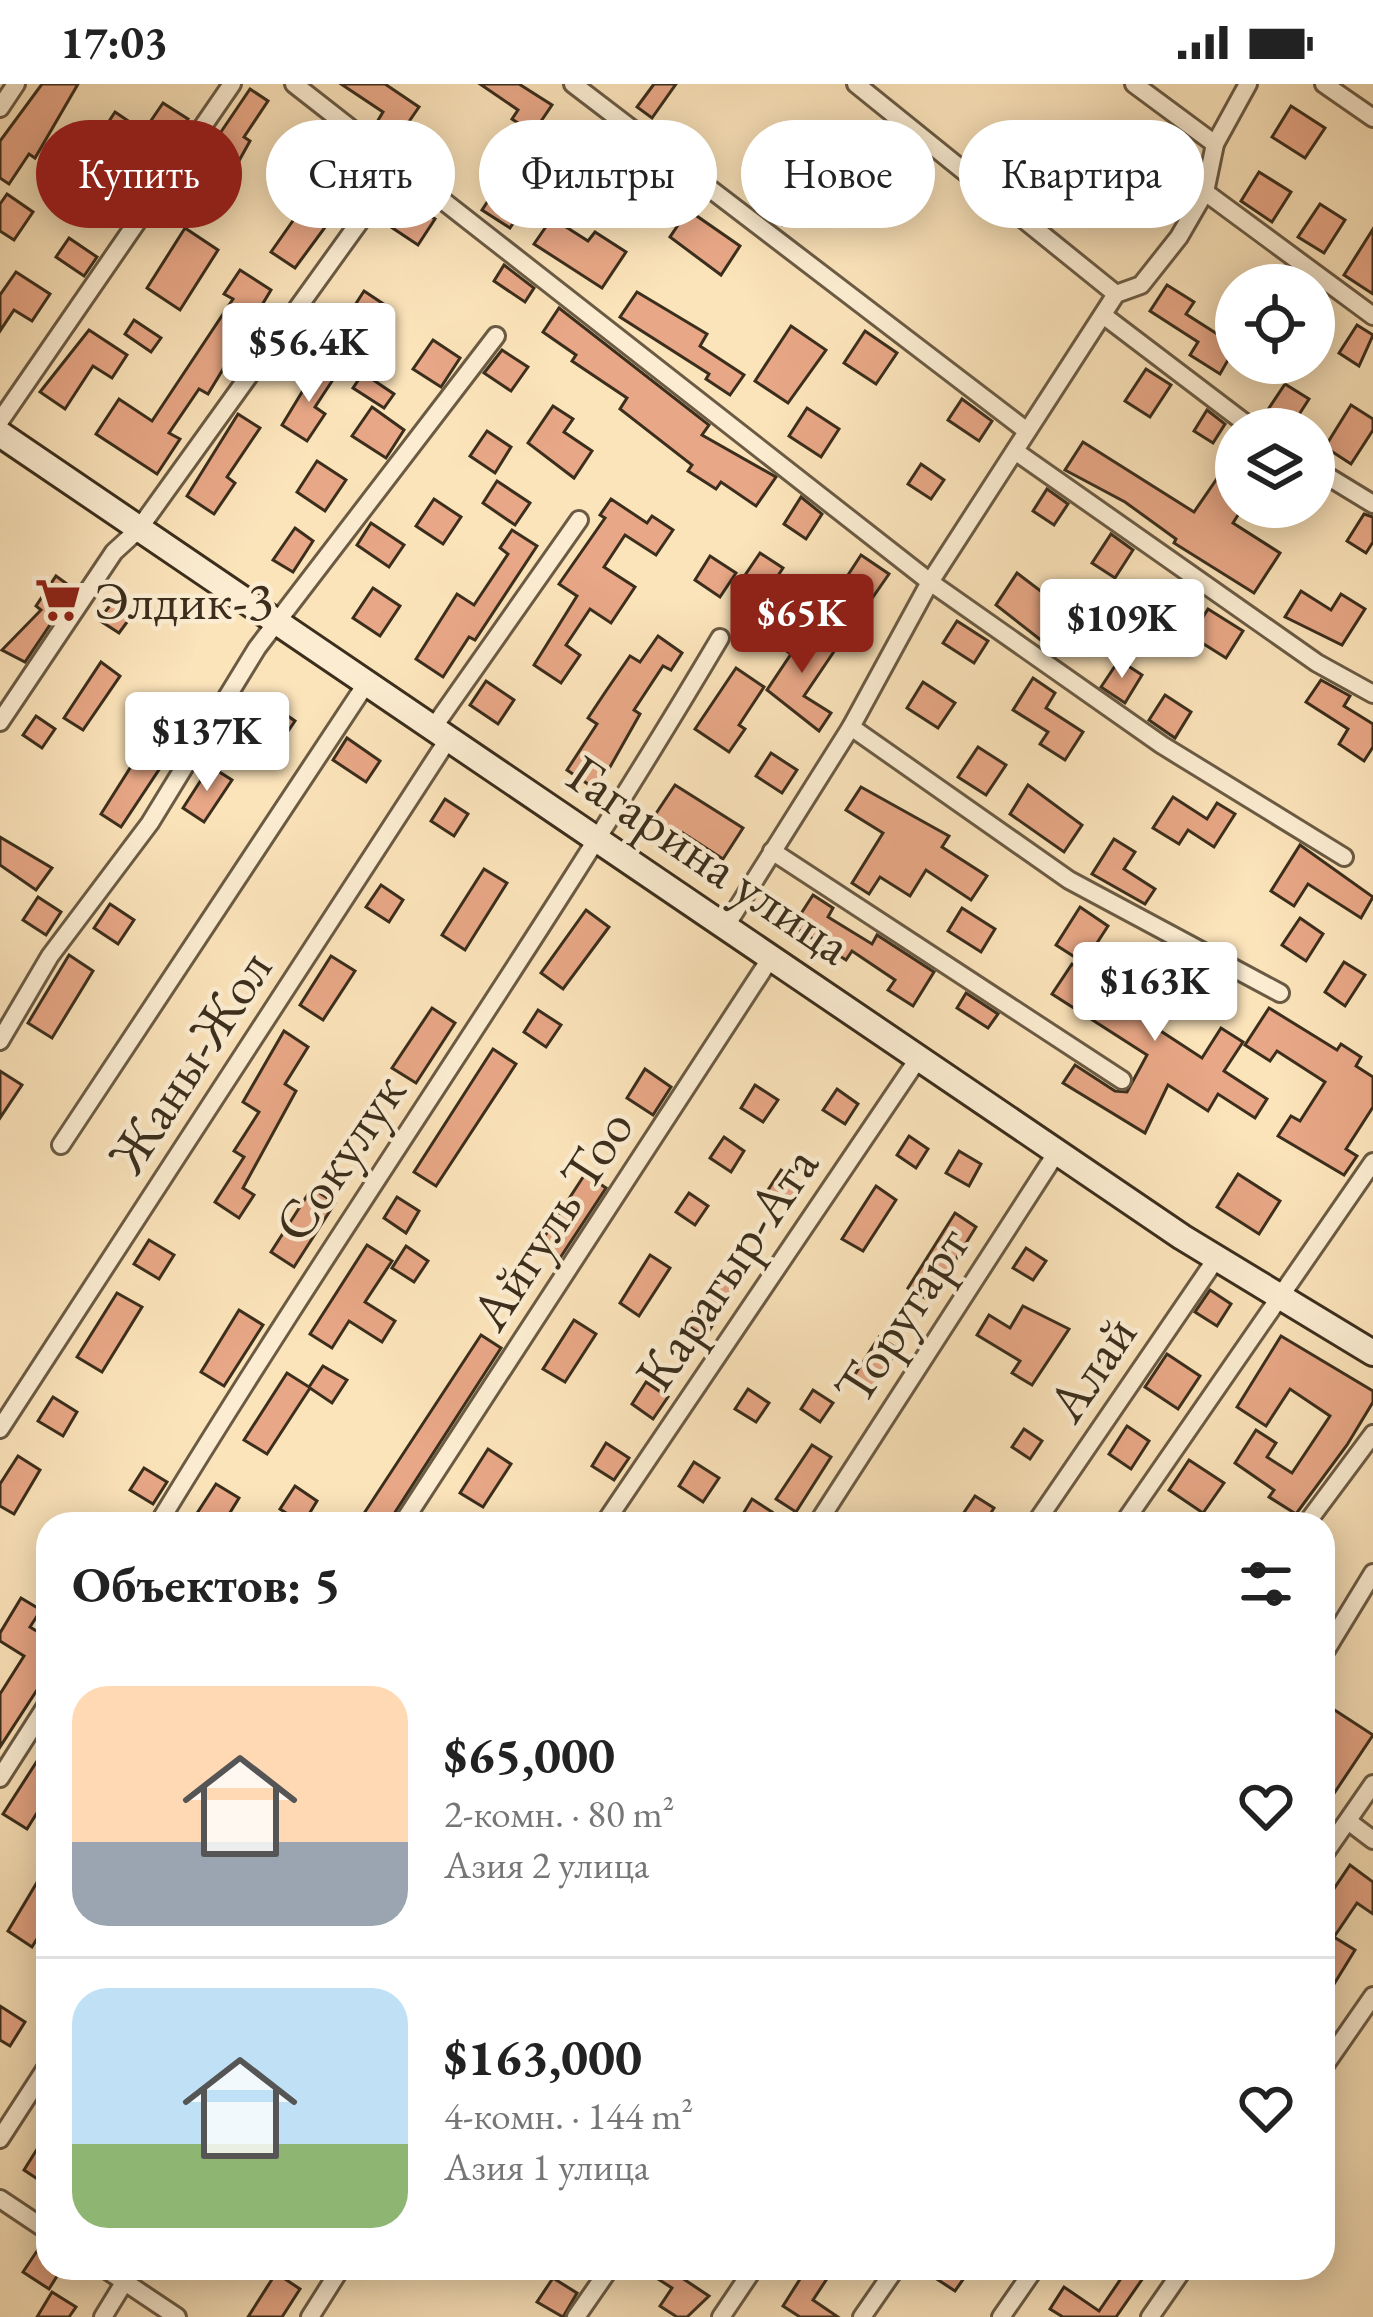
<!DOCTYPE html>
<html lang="ru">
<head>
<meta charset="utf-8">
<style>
	body { margin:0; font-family:"EB Garamond",serif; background:#f2f2f2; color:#222; height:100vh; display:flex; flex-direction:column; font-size:45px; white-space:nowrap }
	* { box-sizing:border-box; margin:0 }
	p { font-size:39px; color:#767676 }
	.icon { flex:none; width:66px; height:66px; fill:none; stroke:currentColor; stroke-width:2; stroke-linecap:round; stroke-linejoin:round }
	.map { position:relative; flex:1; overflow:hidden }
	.panel { position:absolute; left:36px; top:1428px; width:1299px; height:768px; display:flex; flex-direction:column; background:#fff; border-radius:36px; box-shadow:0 6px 30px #0003 }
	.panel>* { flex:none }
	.hud { position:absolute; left:36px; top:36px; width:1302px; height:108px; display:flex; gap:24px }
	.controls { position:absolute; left:1215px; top:180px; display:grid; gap:24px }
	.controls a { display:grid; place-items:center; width:120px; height:120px; border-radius:50%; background:#fff; box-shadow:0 6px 30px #0003; font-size:60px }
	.price { position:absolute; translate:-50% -102px; padding:0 27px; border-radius:12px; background:#fff; color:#222; font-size:39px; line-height:78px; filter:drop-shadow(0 3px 6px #0008) }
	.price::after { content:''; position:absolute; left:50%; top:72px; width:36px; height:27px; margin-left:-18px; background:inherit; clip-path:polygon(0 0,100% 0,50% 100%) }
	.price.current { background:#8f2418; color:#fff }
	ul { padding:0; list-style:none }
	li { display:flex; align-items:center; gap:36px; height:300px; padding:0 36px }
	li+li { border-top:3px solid #e0e0e0 }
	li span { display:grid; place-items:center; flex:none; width:336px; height:240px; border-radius:36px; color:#555 }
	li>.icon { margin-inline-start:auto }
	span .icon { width:144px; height:144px; fill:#fffc; stroke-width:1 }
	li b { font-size:51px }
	h2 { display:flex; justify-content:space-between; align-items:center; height:144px; padding:0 36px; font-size:51px }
	.pill { padding:0 42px; border-radius:54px; background:#fff; box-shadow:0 6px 30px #0003; font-size:42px; line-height:108px }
	.pill.current { background:#8f2418; color:#fff }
	.status { display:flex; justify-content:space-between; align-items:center; height:84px; padding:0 60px; background:#fff; direction:ltr }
	.status svg { height:33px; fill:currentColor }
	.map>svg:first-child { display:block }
	.building { fill:#e8a786; stroke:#3b2e1c; stroke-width:3 }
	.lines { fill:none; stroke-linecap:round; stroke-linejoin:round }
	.minor-casing { stroke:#6b5b44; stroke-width:22 }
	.secondary-casing { stroke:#3b2e1c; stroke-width:30 }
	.minor { stroke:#fcedd2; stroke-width:16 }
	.secondary { stroke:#fcedd2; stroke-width:24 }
	.labels { text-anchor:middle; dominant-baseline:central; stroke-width:9; stroke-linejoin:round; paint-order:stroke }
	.poi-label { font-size:54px; fill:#3b2e1c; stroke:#fcedd2; text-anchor:start }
	.street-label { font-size:54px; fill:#3b2e1c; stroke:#fcedd2 }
</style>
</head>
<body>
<div class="status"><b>17:03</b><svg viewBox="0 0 49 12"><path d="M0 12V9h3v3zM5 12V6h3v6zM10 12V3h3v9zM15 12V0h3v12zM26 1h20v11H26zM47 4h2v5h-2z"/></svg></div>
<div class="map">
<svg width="1373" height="2233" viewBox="0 0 1373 2233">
	<rect width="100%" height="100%" fill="#fbe3ba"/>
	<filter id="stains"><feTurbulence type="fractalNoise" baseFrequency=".00167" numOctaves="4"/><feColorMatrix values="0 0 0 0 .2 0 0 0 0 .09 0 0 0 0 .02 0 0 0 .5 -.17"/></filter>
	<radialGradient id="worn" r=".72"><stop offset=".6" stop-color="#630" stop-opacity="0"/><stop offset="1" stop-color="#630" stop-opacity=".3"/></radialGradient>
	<g class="building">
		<polygon points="42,0 78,0 35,74 29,70 9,100 0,94 0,57"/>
		<polygon points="341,0 385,0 419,23 399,52 377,38 383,28"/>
		<polygon points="480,0 519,0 552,21 533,49 512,35 518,26"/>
		<polygon points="654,0 676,0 652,34 637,23"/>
		<polygon points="250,5 268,17 244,53 250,57 211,127 181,107"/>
		<polygon points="163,19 188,35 173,57 148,41"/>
		<polygon points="1291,22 1325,44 1305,74 1272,53"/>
		<polygon points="115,28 140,45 119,77 135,88 118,114 82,91 109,52 102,48"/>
		<polygon points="591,49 675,101 668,112 740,162 721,191 670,153 678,141 573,77"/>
		<polygon points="339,71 365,89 295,184 271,168"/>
		<polygon points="507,88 535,106 510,144 482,126"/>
		<polygon points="1259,88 1291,108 1272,138 1241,117"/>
		<polygon points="768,101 795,120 782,141 754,122"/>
		<polygon points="7,110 33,128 14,156 0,147 0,120"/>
		<polygon points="402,113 435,135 418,161 385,139"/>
		<polygon points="1320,120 1345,136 1324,169 1298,153"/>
		<polygon points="552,134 588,157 595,148 626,168 602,204 534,160"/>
		<polygon points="185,144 218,166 180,226 147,204"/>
		<polygon points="1373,145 1373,210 1344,191"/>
		<polygon points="69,154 97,173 84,192 56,173"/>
		<polygon points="504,181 534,204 525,218 494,197"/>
		<polygon points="240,186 271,206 208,310 199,305 169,349 180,355 157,390 96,350 119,315 152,337 233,215 224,210"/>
		<polygon points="16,188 50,210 32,237 14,226 0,247 0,211"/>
		<polygon points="1167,201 1194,218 1186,230 1236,262 1220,290 1190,271 1198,258 1150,227"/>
		<polygon points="364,207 391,225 374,249 348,232"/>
		<polygon points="637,208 707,250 700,262 744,291 730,311 706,295 709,290 620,233"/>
		<polygon points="559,224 709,341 702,351 776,393 756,422 721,398 716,405 688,387 692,381 620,325 627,314 572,277 576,271 543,248"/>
		<polygon points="318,234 343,251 331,269 306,252"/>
		<polygon points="134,236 161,254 151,268 125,250"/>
		<polygon points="1357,241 1373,251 1359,282 1339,269"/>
		<polygon points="791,242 826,266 788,319 755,297"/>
		<polygon points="89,246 127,271 112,294 93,282 65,325 40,308"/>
		<polygon points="865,247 897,269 876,300 844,279"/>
		<polygon points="433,256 460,274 441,303 413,285"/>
		<polygon points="502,266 528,283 511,307 484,289"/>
		<polygon points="319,280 336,291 315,323 325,330 307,357 282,341"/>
		<polygon points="1146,285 1171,301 1150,333 1125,317"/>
		<polygon points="363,289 394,310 384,324 353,304"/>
		<polygon points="1285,300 1309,315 1291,343 1267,327"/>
		<polygon points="962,315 992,337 979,357 948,336"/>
		<polygon points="1351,321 1373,335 1373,346 1351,380 1325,363"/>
		<polygon points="553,322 573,335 564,348 592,367 574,394 528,359"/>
		<polygon points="372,323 404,346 386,374 352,352"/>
		<polygon points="807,324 839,345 821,373 789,352"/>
		<polygon points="1207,326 1225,340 1213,359 1194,347"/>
		<polygon points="238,330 260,344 227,393 235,399 214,430 187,412"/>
		<polygon points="487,347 511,363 495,389 470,372"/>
		<polygon points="1083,358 1194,428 1236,367 1236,423 1243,423 1233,439 1280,469 1254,509 1174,459 1176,455 1125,418 1065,386"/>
		<polygon points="317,377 346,396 325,427 297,408"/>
		<polygon points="921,380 944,396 931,415 908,400"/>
		<polygon points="497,397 530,419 515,441 483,419"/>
		<polygon points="1047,405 1068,420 1054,441 1033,427"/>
		<polygon points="801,413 822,430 806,455 784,440"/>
		<polygon points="434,415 461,433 443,460 416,442"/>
		<polygon points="611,415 647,439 652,432 673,446 656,471 625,451 604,483 635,503 611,539 590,525 566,561 580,571 561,599 534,581 577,512 559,500 605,434 600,431"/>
		<polygon points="1364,430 1373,433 1373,458 1366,469 1347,457"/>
		<polygon points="371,439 404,461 389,483 357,461"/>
		<polygon points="295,444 313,457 293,488 273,476"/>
		<polygon points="512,446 537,462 475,556 469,553 443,593 416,575 457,510 474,521 508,470 500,464"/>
		<polygon points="1111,450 1133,466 1115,494 1092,479"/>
		<polygon points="760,469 783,484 764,513 741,497"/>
		<polygon points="861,471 889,490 873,513 846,494"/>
		<polygon points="710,472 736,489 720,513 695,496"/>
		<polygon points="1017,489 1063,524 1042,557 996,521"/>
		<polygon points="56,492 74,505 25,578 2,566 41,526 36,522"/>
		<polygon points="373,504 400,522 380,552 353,534"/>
		<polygon points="1301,507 1331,526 1341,510 1365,525 1342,561 1285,533"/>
		<polygon points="1149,515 1175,532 1159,558 1132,542"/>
		<polygon points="114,516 133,530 119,549 99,536"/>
		<polygon points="1208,525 1243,547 1226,574 1191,552"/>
		<polygon points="957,537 988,557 974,579 943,559"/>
		<polygon points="796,541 835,566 804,612 831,629 819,647 767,606 791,570 781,563"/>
		<polygon points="658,552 682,569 671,586 663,582 634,626 640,630 597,706 567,686 597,640 588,634 606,607 630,572 640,578"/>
		<polygon points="1119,576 1142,591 1125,619 1101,603"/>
		<polygon points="101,578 120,592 83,646 64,634"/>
		<polygon points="736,584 764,603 739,641 745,645 729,668 695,645"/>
		<polygon points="1033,594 1055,609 1046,624 1083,648 1065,676 1040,660 1048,648 1013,626"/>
		<polygon points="1321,596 1350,612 1344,622 1373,640 1373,663 1364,677 1339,660 1348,645 1306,618"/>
		<polygon points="486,597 514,616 498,640 470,621"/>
		<polygon points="923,598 955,619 938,644 907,624"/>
		<polygon points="1165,611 1191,628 1175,654 1149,636"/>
		<polygon points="272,621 295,637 280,659 257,644"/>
		<polygon points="36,632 55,645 42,664 23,651"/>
		<polygon points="154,646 176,660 121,743 101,730"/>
		<polygon points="347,654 380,677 366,698 333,676"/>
		<polygon points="978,663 1006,681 986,711 958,693"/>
		<polygon points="771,669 797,686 782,709 756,692"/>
		<polygon points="210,682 232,696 204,738 183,724"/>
		<polygon points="675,701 743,744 723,775 683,749 679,755 651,737"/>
		<polygon points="1028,701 1082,741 1064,768 1010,730"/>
		<polygon points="861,703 949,752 942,763 987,792 971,816 926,786 910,812 880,793 869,810 852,799 883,749 846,726"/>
		<polygon points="1173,713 1207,735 1217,719 1235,730 1214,763 1188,746 1179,760 1153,744"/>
		<polygon points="445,715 468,730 454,752 431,737"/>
		<polygon points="0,753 52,784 36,806 0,781"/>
		<polygon points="1114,755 1135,768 1124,785 1155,805 1145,820 1092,790"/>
		<polygon points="1300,761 1373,813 1361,834 1308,800 1294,822 1271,807"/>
		<polygon points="484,785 507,799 465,866 442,851"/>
		<polygon points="381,801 403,816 389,838 366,823"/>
		<polygon points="813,811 833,824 828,833 872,860 877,851 934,888 913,922 888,906 895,896 852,867 846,876 793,842"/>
		<polygon points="38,813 61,828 46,851 23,836"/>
		<polygon points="110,820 134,836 118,860 94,844"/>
		<polygon points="1080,823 1108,842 1084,879 1056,861"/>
		<polygon points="962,824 995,845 981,868 948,847"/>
		<polygon points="586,826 609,843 563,905 541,889"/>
		<polygon points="1300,834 1323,850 1306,877 1282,861"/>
		<polygon points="1156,867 1217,909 1202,932 1169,911 1150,940 1202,974 1221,944 1243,958 1224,987 1267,1015 1255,1034 1218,1010 1208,1027 1168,1001 1145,1049 1063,999 1075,981 1115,1007 1127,1008 1147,971 1052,910 1072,880 1126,915"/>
		<polygon points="69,871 93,887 52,954 28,939"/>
		<polygon points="331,872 355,887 323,936 300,921"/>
		<polygon points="1344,878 1365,891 1345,922 1325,908"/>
		<polygon points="966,909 998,930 988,944 957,924"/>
		<polygon points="432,924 455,939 416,999 392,984"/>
		<polygon points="1269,924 1337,966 1341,960 1361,973 1356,982 1373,993 1373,1023 1346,1065 1357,1072 1344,1091 1278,1052 1291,1032 1300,1037 1325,998 1277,967 1270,977 1245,961"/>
		<polygon points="538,926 561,941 546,963 524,948"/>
		<polygon points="284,947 308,963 285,1000 296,1007 243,1104 254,1111 239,1134 215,1118 244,1073 234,1067 259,1028 243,1018"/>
		<polygon points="493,965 516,980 436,1102 414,1088"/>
		<polygon points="645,985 671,1003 653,1031 627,1014"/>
		<polygon points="0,987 22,1001 0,1034"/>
		<polygon points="755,1001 778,1016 763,1038 741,1024"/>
		<polygon points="837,1005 858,1020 845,1040 823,1026"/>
		<polygon points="909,1052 928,1065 916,1084 897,1071"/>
		<polygon points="724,1053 744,1067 731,1088 710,1074"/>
		<polygon points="959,1067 981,1080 969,1102 946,1089"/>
		<polygon points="781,1086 803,1101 788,1124 766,1109"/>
		<polygon points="585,1090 606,1104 558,1177 537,1164"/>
		<polygon points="1238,1090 1280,1117 1259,1150 1217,1123"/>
		<polygon points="876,1102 896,1116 863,1167 842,1155"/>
		<polygon points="312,1104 335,1119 294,1183 271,1168"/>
		<polygon points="689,1109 708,1122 695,1141 676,1128"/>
		<polygon points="397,1113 419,1127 406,1149 384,1134"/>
		<polygon points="955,1129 976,1143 930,1217 908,1204"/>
		<polygon points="149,1156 174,1171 159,1195 134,1180"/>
		<polygon points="367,1161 392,1177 365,1218 395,1237 382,1258 349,1237 332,1264 310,1250"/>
		<polygon points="406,1162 428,1177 414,1198 392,1184"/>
		<polygon points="1026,1164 1046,1177 1033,1196 1013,1184"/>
		<polygon points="650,1171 670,1184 639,1232 620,1219"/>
		<polygon points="721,1186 740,1198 705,1253 685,1240"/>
		<polygon points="1210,1206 1231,1220 1217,1242 1195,1228"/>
		<polygon points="117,1209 142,1223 102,1288 77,1273"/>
		<polygon points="1023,1222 1069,1245 1032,1301 1012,1289 1020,1277 977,1251 989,1231 1010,1244"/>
		<polygon points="239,1226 263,1241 224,1302 201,1288"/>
		<polygon points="574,1236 596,1250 565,1298 543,1285"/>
		<polygon points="481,1251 501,1264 390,1436 357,1440"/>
		<polygon points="1281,1252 1373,1307 1373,1318 1347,1361 1296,1430 1269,1413 1274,1406 1235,1379 1256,1346 1276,1359 1267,1373 1292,1389 1330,1332 1290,1305 1266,1342 1237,1323"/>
		<polygon points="879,1253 898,1265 871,1308 852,1295"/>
		<polygon points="1167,1270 1200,1292 1178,1325 1145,1303"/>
		<polygon points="323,1282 347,1296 332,1319 310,1304 267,1370 244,1356 287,1289 309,1303"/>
		<polygon points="646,1298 668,1313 653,1335 632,1320"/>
		<polygon points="748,1305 769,1319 756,1338 735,1325"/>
		<polygon points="813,1306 833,1319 820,1338 801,1325"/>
		<polygon points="53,1313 77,1328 63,1352 38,1337"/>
		<polygon points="1127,1342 1149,1357 1131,1385 1109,1370"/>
		<polygon points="1024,1345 1042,1357 1030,1375 1012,1363"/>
		<polygon points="606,1359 629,1374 614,1396 592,1382"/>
		<polygon points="812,1361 831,1373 796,1428 776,1415"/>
		<polygon points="488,1365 511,1380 483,1423 460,1409"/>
		<polygon points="18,1372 40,1386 14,1430 0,1422 0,1400"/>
		<polygon points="1189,1376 1224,1399 1203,1429 1169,1406"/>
		<polygon points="694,1378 719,1394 703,1418 679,1402"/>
		<polygon points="144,1384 167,1398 153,1420 130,1406"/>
		<polygon points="216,1400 239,1414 223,1440 190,1440"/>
		<polygon points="295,1402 317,1417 303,1440 280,1425"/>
		<polygon points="975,1412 994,1424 984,1440 963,1430"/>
		<polygon points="752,1415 772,1428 764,1440 740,1435"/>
		<polygon points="21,1514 41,1526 30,1543 48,1554 48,1589 0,1663 0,1610 24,1572 0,1557 0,1549"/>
		<polygon points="1333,1625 1373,1651 1333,1711 1323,1704 1323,1641"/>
		<polygon points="48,1660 48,1711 27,1745 3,1730"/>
		<polygon points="48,1780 48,1837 32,1863 8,1847"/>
		<polygon points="1350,1781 1373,1798 1373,1830 1357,1819 1334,1853 1355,1866 1323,1918 1323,1821"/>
		<polygon points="0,1922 25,1938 10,1962 0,1956"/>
		<polygon points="39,2062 48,2068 48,2102 24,2086"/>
		<polygon points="43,2158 48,2160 48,2184 62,2184 49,2205 23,2188"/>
		<polygon points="641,2184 667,2184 709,2212 687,2233 677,2233 660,2222 672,2204"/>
		<polygon points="807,2184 834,2184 813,2216 838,2233 800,2233 783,2222"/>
		<polygon points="920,2184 971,2184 955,2207"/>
		<polygon points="1102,2184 1150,2184 1116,2233 1063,2233 1050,2225 1064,2203 1099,2227 1120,2196"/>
		<polygon points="276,2189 300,2205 282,2233 248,2233"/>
		<polygon points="553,2194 577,2209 563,2233 537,2218"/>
		<polygon points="52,2208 76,2223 69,2233 37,2233"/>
	</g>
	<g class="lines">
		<g class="minor-casing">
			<g id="minor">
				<polyline points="294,0 930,498 1162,661 1344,773"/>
				<polyline points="573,0 1027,347"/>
				<polyline points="856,0 1116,210"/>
				<polyline points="1134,0 1215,60"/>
				<polyline points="1324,0 1373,34"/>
				<polyline points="0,24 16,0"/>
				<polyline points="1205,108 1373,232"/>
				<polyline points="1103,231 1253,345"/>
				<polyline points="0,337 232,0"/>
				<polyline points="1015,367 1317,579 1373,610"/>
				<polyline points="1314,384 1373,420"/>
				<polyline points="0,638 114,468 138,446 399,83"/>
				<polyline points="851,643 1069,796 1280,909"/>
				<polyline points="433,644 579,436"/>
				<polyline points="772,767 1122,996"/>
				<polyline points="724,845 851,643 930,498 1116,210 1141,201 1179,153 1205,108 1215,60 1248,0"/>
				<polyline points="0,957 50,872 150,739 257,564 496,252"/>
				<polyline points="61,1061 366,600"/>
				<polyline points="0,1345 449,654"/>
				<path d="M158,1440C340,1141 542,855 720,554"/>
				<polyline points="402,1440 770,875"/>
				<polyline points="604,1440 918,975"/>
				<polyline points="817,1440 1057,1068"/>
				<polyline points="1035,1440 1216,1175"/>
				<polyline points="1123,1440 1373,1078"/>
				<polyline points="1306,1440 1373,1350"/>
				<polyline points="1323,1571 1373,1489"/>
				<polyline points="0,1694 48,1619"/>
				<polyline points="1348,1737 1373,1756"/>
				<polyline points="1323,1772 1373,1700"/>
				<polyline points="1323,1984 1373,1912"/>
				<polyline points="0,2055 48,1981"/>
				<polyline points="0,2115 48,2147"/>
				<polyline points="104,2184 177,2233"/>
				<polyline points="103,2233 133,2184"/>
				<polyline points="310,2233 341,2184"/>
				<polyline points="576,2233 610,2184"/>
				<polyline points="721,2233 754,2184"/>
				<polyline points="862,2233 896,2184"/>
				<polyline points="1001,2233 1035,2184"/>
				<polyline points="1150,2233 1184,2184"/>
			</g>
		</g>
		<g class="secondary-casing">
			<polyline id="secondary" points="0,350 1182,1153 1373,1269"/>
		</g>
		<use href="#minor" class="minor"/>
		<use href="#secondary" class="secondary"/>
	</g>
	<defs>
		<g id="supermarket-bare" transform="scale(3.6)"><path d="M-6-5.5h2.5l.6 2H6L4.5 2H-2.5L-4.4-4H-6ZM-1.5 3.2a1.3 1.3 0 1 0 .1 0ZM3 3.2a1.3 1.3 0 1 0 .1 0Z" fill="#8f2418" stroke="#fcedd2" stroke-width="2.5" paint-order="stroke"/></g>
	</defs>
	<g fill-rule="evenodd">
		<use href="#supermarket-bare" x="58" y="516"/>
	</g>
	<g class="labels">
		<g class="poi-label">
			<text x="94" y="516">Элдик-3</text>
		</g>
		<g class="street-label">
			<text transform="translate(710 775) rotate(34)">Гагарина улица</text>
			<text transform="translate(189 977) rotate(-57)">Жаны-Жол</text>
			<text transform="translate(339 1073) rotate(-56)">Сокулук</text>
			<text transform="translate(551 1135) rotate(-57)">Айгуль Тоо</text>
			<text transform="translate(726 1184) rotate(-56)">Карагыр-Ата</text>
			<text transform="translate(901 1231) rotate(-57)">Торугарт</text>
			<text transform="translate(1091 1284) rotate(-56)">Алай</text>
		</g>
	</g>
	<rect width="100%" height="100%" filter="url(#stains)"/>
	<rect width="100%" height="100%" fill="url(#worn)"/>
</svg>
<div class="controls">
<a><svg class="icon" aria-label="locate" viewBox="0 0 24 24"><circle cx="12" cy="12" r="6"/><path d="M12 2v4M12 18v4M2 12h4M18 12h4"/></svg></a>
<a><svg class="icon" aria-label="layers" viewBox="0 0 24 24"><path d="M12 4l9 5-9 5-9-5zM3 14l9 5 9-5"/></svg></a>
</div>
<b class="price" style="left:309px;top:321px">$56.4K</b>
<b class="price current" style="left:802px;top:592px">$65K</b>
<b class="price" style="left:1122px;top:597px">$109K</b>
<b class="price" style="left:207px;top:710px">$137K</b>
<b class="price" style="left:1155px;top:960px">$163K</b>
<div class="hud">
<a class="pill current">Купить</a>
<a class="pill">Снять</a>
<a class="pill">Фильтры</a>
<a class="pill">Новое</a>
<a class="pill">Квартира</a>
</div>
<section class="panel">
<h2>Объектов: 5<svg class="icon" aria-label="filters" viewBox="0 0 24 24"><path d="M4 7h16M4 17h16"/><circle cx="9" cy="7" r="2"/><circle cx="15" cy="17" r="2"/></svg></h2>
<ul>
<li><span style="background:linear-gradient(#ffd9b3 65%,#9aa5b1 0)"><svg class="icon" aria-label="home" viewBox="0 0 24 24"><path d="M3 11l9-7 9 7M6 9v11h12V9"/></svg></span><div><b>$65,000</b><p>2-комн. · 80 m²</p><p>Азия 2 улица</p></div><svg class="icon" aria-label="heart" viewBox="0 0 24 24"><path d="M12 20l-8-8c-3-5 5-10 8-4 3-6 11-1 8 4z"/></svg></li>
<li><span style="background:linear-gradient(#bfe0f5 65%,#8fb573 0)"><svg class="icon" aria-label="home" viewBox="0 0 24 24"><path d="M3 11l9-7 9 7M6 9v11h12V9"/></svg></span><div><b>$163,000</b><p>4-комн. · 144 m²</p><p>Азия 1 улица</p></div><svg class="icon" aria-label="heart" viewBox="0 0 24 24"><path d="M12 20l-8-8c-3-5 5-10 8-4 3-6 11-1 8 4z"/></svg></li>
</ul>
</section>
</div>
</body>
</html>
